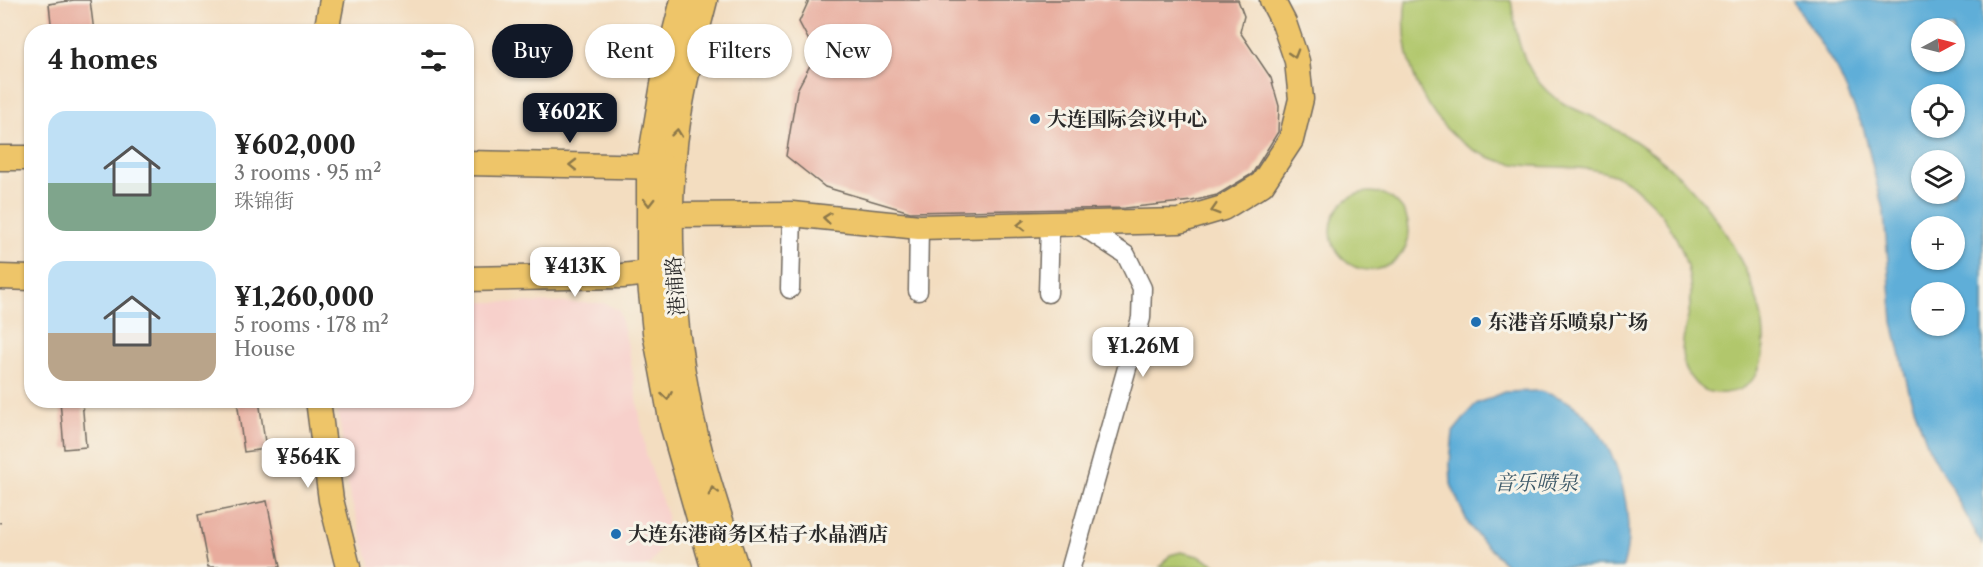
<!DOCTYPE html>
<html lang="en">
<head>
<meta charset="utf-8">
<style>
	body { margin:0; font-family:"Libre Caslon Text","Noto Serif SC",serif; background:#f2f2f2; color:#222; height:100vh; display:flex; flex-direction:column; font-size:22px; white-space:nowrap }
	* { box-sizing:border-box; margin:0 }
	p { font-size:20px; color:#767676 }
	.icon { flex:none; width:33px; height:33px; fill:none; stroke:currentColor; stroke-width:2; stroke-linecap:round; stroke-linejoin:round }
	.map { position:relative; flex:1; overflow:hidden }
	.panel { position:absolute; left:24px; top:24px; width:450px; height:384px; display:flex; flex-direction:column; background:#fff; border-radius:24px; box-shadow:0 2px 4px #0004 }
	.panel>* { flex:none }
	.top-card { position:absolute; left:492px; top:24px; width:570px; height:54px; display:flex; gap:12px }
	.needle { width:39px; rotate:83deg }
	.fabs { position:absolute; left:1911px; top:18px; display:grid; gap:12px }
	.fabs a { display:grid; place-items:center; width:54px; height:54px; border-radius:50%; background:#fff; box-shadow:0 2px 4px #0004; font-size:30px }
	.price { position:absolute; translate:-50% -51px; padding:0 14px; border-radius:12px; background:#fff; color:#222; font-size:20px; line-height:39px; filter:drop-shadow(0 2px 3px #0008) }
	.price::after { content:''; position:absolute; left:50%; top:36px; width:18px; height:14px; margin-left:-9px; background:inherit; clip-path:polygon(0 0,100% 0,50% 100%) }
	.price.selected { background:#111827; color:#fff }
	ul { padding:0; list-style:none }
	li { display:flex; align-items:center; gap:18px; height:150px; padding:0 24px }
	li span { display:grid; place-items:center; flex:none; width:168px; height:120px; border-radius:18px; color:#555 }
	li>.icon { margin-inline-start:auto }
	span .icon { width:72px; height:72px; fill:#fffc; stroke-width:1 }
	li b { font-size:26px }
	h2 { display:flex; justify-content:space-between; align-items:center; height:72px; padding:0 24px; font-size:26px }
	.pill { padding:0 21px; border-radius:27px; background:#fff; box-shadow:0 2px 4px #0004; font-size:21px; line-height:54px }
	.pill.selected { background:#111827; color:#fff }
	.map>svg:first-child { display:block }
	.built { fill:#f7d0cb }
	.green { fill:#b1c76c; stroke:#6e794c; stroke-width:1.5 }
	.water { fill:#5eaed8; stroke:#446c82; stroke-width:1.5; fill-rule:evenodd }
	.building { fill:#e8ac9d }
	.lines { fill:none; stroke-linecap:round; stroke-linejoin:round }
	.minor-casing { stroke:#71695f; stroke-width:21 }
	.major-casing { stroke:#71695f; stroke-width:27 }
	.path { stroke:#71695f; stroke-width:2; stroke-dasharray:1.5 4.5; stroke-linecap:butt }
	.minor { stroke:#fff; stroke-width:18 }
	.major { stroke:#eec569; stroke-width:24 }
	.oneway { stroke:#8c784a }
	.poi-dot { fill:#1f6fb2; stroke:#f7f3e8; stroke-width:2 }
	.labels { text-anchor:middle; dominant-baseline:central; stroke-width:6; stroke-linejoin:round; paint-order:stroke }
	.poi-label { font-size:20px; font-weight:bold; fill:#2b2b2b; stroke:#f7f3e8; text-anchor:start }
	.street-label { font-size:20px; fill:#2b2b2b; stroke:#f7f3e8 }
	.water-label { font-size:21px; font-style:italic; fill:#3d5968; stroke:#f7f3e8 }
</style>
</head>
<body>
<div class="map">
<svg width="1983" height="567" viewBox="0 0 1983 567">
	<rect width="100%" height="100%" fill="#f7f3e8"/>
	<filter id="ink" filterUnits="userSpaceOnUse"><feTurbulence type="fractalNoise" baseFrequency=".0167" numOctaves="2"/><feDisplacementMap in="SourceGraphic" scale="12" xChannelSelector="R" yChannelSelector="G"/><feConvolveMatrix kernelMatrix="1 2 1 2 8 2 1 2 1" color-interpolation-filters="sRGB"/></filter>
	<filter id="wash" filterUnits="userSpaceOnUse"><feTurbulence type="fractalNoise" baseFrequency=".008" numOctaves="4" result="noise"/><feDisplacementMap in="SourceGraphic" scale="24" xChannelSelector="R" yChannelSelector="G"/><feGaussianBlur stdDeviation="1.35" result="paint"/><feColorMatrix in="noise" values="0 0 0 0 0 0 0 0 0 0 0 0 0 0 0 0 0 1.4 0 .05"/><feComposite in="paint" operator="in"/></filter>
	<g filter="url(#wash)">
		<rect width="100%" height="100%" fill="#f3ddc0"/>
		<polygon class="built" points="467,302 603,303 619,310 629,350 646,454 667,515 667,539 650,565 643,567 371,567 349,493 337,401 466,400"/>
		<g class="green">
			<path d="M1406,0H1511C1516,35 1521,66 1547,91C1560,104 1575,109 1591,116C1605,124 1621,132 1635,141C1658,156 1680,175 1698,196C1729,231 1771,305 1763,353C1760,375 1749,391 1725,393C1714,394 1702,391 1695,383C1668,354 1692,324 1691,292C1689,255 1670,218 1642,194C1637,190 1631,183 1625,180C1590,162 1552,170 1515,164C1438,153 1396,72 1406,0Z"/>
			<circle cx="1370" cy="231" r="39"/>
			<polygon points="1181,552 1198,556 1221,567 1160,567 1170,555"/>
		</g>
		<g class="water">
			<path d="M1793,0H1983V546L1928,446L1910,396L1893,322L1884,214L1864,130L1839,73ZM1922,28H1954V62H1922ZM1922,94H1954V128H1922ZM1922,160H1954V194H1922ZM1922,226H1954V260H1922ZM1922,292H1954V326H1922Z"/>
			<path d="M1540,391C1550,395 1562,397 1570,403C1616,433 1639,516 1623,567H1509L1483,542L1469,525L1460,506L1451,484L1450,463L1453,432L1476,404L1504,392Z"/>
		</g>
		<g id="blocks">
			<g class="building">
				<polygon points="74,0 90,0 94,32 52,32 49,4"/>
				<polygon points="809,0 1238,0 1244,16 1240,32 1271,78 1279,106 1278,132 1252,174 1217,195 1192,201 1125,208 910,212 825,187 786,156 797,90 816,54 799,22"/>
				<polygon points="60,400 82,400 86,447 64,449"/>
				<polygon points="237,400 259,400 266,449 244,452"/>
				<polygon points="267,501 280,567 208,567 198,515"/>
			</g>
		</g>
	</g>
	<g filter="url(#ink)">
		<use href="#blocks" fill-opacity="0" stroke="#71695f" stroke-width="1.5"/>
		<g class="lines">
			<g class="minor-casing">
				<g id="minor">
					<polyline points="790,289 792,214"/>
					<polyline points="918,291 919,227"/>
					<polyline points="1048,293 1050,225"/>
					<polyline points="1071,567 1141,318 1142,288 1126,255 1079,224"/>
				</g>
			</g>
			<g class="major-casing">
				<g id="major">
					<polyline points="683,0 666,67 649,166 649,273 655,332 672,424 713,567"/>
					<path d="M705,0C695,38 685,76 679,115C664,206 671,316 689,405C700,460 719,514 736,567"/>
					<polyline points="326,32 332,0"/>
					<polyline points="0,158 32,158"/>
					<polyline points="466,163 665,167"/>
					<polyline points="672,215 792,214 919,227 1179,221 1223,208 1262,184 1291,140 1301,99 1297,61 1284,23 1272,0"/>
					<polyline points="0,277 32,278"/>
					<polyline points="466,279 622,276 649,273 664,267"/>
					<polyline points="318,400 331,500 348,567"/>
				</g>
			</g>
			<polyline class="path" points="0,522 0,526"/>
			<use href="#minor" class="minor"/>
			<use href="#major" class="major"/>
		</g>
		<defs><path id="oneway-chevron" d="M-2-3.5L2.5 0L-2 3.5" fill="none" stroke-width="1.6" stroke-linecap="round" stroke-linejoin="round" transform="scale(1.5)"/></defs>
		<g class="oneway">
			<use href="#oneway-chevron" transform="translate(1294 54) rotate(73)"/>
			<use href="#oneway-chevron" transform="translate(677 133) rotate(-84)"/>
			<use href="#oneway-chevron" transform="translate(573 165) rotate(-179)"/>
			<use href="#oneway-chevron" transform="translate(649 202) rotate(90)"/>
			<use href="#oneway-chevron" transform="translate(1215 210) rotate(163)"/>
			<use href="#oneway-chevron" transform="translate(827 218) rotate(-174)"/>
			<use href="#oneway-chevron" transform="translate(1021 225) rotate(179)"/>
			<use href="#oneway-chevron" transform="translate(667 396) rotate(80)"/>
			<use href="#oneway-chevron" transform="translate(713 491) rotate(-106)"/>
		</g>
	</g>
	<g class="poi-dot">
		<circle cx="1035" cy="119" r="6"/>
		<circle cx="1476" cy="322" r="6"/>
		<circle cx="616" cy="534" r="6"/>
	</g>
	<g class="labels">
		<g class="poi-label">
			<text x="1047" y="119">大连国际会议中心</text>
			<text x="1488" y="322">东港音乐喷泉广场</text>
			<text x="628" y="534">大连东港商务区桔子水晶酒店</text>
		</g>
		<g class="street-label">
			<text transform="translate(675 286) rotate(-94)">港浦路</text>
		</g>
		<g class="water-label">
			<text x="1536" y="482">音乐喷泉</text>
		</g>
	</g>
</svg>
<div class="fabs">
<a><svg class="needle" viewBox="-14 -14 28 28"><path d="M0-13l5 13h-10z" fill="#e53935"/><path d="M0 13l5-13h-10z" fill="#767676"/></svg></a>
<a><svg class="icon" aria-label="locate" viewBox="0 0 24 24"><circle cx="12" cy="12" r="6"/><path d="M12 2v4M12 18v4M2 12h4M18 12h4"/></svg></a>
<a><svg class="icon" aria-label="layers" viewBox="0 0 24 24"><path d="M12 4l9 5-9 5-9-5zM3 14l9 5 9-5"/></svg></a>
<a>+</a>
<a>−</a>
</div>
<b class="price selected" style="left:570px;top:144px">¥602K</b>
<b class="price" style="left:575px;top:298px">¥413K</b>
<b class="price" style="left:1143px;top:378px">¥1.26M</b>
<b class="price" style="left:308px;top:489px">¥564K</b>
<div class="top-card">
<a class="pill selected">Buy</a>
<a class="pill">Rent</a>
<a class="pill">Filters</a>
<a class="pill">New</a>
</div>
<section class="panel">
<h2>4 homes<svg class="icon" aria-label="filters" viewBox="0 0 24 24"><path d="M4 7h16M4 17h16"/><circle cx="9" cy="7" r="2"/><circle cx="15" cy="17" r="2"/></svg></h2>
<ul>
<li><span style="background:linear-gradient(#bfe0f5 60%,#7fa58c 0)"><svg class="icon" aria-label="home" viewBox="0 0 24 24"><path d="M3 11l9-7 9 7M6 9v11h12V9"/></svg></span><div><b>¥602,000</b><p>3 rooms · 95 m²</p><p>珠锦街</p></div></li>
<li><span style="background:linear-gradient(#bfe0f5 60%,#b9a48a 0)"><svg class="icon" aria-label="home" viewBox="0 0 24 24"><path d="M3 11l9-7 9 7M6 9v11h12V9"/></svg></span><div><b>¥1,260,000</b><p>5 rooms · 178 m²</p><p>House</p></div></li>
</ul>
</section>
</div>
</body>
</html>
